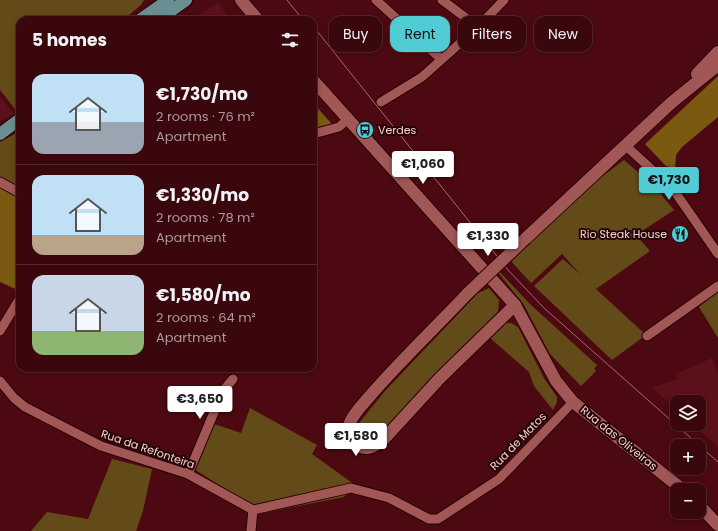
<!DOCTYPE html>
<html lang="en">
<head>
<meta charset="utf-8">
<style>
	body { margin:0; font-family:Poppins,sans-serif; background:#45151b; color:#f1f3f6; height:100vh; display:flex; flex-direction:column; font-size:15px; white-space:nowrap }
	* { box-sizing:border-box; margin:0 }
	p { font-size:13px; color:#ab999d }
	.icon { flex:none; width:22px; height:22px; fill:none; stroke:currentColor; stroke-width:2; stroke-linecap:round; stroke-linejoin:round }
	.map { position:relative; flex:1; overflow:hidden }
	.sheet { position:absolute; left:16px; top:16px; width:301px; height:356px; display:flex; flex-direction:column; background:#3a070d; border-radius:12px; box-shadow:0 2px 6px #0003,0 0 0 1px #54282e }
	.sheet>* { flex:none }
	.guide { position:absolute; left:329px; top:16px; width:329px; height:36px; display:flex; gap:8px }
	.controls { position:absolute; left:670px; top:395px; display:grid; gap:8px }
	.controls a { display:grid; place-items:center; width:36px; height:36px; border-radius:8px; background:#3a070d; box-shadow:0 2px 6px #0003,0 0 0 1px #54282e; font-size:20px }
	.price { position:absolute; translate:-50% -34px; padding:0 9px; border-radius:4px; background:#fff; color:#222; font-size:13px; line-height:26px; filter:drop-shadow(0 1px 2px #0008) }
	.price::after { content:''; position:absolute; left:50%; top:24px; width:12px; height:9px; margin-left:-6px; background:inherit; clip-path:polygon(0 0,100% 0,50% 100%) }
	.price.active { background:#51ccd4; color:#111 }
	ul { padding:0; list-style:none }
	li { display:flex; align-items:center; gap:12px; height:100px; padding:0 16px }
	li+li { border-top:1px solid #54282e }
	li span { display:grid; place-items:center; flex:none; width:112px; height:80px; border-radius:12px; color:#555 }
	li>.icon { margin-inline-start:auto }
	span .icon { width:48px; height:48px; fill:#fffc; stroke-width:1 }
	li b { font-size:17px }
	h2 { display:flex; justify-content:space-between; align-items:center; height:48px; padding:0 16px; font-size:17px }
	.chip { padding:0 14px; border-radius:12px; background:#3a070d; box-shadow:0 2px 6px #0003,0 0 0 1px #54282e; font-size:14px; line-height:36px }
	.chip.active { background:#51ccd4; color:#111 }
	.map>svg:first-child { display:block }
	.built { fill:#5c1019 }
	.green { fill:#634a19 }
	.forest { fill:#7b5910 }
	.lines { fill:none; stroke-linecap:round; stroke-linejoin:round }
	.street-casing { stroke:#2a0002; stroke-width:11 }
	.secondary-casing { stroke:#2a0002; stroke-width:14 }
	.primary-casing { stroke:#2a0002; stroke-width:14 }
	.street { stroke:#a15756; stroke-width:9 }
	.secondary { stroke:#a15756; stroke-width:12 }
	.primary { stroke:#6a8f93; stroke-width:12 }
	.tram { stroke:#a26b6e; stroke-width:1 }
	.secondary-bridge-casing { stroke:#2a0002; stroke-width:14; stroke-linecap:butt }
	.secondary-bridge { stroke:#a15756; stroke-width:12 }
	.labels { text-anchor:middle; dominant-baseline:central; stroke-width:4; stroke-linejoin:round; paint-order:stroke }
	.poi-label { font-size:11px; fill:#fbd0ce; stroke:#220607; text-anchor:start }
	.street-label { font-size:11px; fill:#fbd0ce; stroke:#220607 }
</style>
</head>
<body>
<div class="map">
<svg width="718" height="531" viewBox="0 0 718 531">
	<rect width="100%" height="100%" fill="#4d0911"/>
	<g class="built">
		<polygon points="218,3 231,20 192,20"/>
		<polygon points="0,97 14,114 0,122"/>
		<polygon points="712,358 718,373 718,447 693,424 699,424 699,402 677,402 677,409 652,388 677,379 676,374"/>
	</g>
	<g class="green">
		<polygon points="0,0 144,0 141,5 123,20 20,20 20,104 15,109 0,90"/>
		<polygon points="20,131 20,189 0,177 0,142"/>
		<polygon points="624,160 655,187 674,210 636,235 650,251 596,289 646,335 612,360 534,286 563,259 581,275 562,254 531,283 509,259 579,194"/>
		<polygon points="497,269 531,305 597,365 594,369 596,371 581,386 550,354 524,305 496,270"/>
		<path d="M489,288L499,300L498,312L434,375L380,434C369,442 360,445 355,428L385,391L478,293Z"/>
		<polygon points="718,291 718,338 699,307"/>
		<polygon points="504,323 511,323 518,327 544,378 557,397 557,402 553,410 534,386 529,372 489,337"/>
		<polygon points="250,408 317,445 312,454 355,485 344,497 263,513 194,469 214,424 241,433"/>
		<polygon points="112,459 152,469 143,511 136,531 31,531 47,512 88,519"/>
	</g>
	<g class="forest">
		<polygon points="718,76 718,117 682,147 676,155 675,168 666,166 645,144"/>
		<polygon points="313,103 331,123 333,126 313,130"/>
		<polygon points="0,187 20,198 20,291 0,282"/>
	</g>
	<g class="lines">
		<g class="street-casing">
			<g id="street">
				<polyline points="376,0 441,59"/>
				<polyline points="442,0 478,27"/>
				<polyline points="381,102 422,77 478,27 504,0"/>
				<polyline points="313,134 339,127 348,119"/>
				<polyline points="625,145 673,189 718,254"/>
				<polyline points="0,182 20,193"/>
				<polyline points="0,331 20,298"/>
				<polyline points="647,336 718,286"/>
				<polyline points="0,381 14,398 25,407 101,446 188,474 253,510"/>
				<polyline points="188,474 223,391 233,379"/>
				<polyline points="253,510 351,488 389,498 429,519 438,519 499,479 573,402"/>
				<polyline points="251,531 253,510"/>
			</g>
		</g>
		<g class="secondary-casing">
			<g id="secondary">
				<polyline points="241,0 258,20"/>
				<polyline points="697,74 718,52"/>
				<polyline points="313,80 515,305 556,381 573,402 683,490"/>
				<polyline points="525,239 671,103 718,65"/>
				<path d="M468,293C435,328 400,361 369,397C362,405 352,415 349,425C346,435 357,449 368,448C374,447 379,443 384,439L440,378L515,305"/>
				<polyline points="699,505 718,525"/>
			</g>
		</g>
		<g class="primary-casing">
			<g id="primary">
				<polyline points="140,20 168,0"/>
				<polyline points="158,20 186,0"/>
				<polyline points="0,134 20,119"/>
			</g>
		</g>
		<use href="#street" class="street"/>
		<use href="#secondary" class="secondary"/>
		<use href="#primary" class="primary"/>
		<g class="tram">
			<polyline points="287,0 303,20"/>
			<polyline points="313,26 508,270 544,308 718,462"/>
		</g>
		<g class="secondary-bridge-casing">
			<polyline id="secondary-bridge" points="468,293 525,239"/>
		</g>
		<use href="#secondary-bridge" class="secondary-bridge"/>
	</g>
	<defs>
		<g id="bus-disc" transform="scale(0.9)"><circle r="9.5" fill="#51ccd4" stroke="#220607"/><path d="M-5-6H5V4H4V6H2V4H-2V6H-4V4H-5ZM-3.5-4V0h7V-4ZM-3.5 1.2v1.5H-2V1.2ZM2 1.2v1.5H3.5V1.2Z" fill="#111"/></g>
		<g id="restaurant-disc" transform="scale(0.9)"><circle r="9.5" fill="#51ccd4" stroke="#220607"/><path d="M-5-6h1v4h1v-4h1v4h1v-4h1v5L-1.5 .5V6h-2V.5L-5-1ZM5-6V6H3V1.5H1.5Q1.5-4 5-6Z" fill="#111"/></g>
	</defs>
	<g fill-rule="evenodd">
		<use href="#bus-disc" x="365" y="130"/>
		<use href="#restaurant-disc" x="680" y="234"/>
	</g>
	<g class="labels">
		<g class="poi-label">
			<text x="378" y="130">Verdes</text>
			<text x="667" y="234" text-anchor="end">Rio Steak House</text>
		</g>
		<g class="street-label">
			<text transform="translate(619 438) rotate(39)">Rua das Oliveiras</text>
			<text transform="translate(518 441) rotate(-46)">Rua de Matos</text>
			<text transform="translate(148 449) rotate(19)">Rua da Refonteira</text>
		</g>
	</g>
</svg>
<div class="controls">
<a><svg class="icon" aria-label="layers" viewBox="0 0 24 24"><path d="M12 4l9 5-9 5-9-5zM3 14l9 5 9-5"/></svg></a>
<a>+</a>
<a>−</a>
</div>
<b class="price" style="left:423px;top:185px">€1,060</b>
<b class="price active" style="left:669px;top:201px">€1,730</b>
<b class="price" style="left:488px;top:257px">€1,330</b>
<b class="price" style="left:200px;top:420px">€3,650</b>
<b class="price" style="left:356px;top:457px">€1,580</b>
<div class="guide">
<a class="chip">Buy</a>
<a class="chip active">Rent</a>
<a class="chip">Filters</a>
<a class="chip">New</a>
</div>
<section class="sheet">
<h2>5 homes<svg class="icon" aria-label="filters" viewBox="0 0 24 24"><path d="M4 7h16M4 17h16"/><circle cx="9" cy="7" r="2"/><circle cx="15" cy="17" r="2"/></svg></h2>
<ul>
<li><span style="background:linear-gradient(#bfe0f5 60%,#9aa5b1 0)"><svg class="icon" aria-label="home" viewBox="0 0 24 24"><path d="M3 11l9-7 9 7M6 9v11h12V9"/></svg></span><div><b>€1,730/mo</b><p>2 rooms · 76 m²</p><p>Apartment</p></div></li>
<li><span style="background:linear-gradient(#bfe0f5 75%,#b9a48a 0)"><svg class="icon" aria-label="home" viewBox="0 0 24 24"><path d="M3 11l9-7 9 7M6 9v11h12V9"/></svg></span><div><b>€1,330/mo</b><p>2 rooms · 78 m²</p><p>Apartment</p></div></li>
<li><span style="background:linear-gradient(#c9d6e8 70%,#8fb573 0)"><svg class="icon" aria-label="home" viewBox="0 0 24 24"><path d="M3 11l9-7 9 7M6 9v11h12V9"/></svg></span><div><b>€1,580/mo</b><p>2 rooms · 64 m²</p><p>Apartment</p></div></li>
</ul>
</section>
</div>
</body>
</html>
